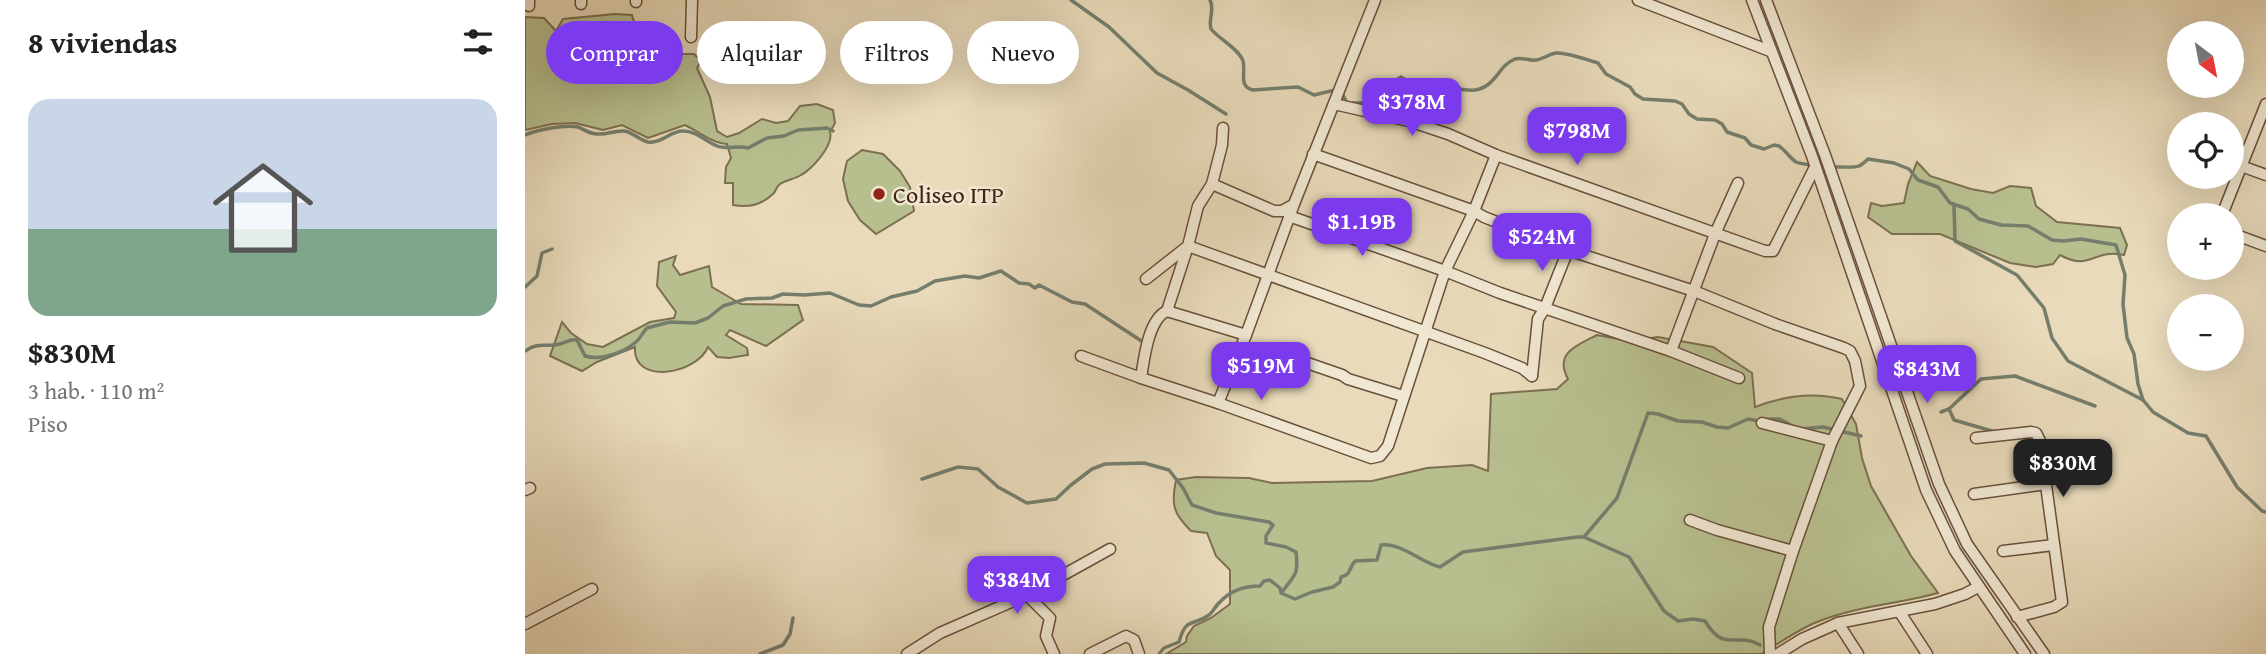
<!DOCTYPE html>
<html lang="es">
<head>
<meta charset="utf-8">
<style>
	body { margin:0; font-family:"Gentium Book Plus",serif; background:#f2f2f2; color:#202124; height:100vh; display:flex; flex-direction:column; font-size:26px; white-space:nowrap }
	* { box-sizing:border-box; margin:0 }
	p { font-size:23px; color:#757577 }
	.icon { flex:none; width:38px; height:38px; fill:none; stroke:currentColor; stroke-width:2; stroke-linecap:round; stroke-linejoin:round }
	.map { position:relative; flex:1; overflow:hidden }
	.panel { display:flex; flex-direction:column; background:#fff; width:525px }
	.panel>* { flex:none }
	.guide { position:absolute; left:21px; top:21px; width:665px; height:63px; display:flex; gap:14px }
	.needle { width:46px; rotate:148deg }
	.tools { position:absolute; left:1642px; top:21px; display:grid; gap:14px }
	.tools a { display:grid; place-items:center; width:77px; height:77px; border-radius:50%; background:#fff; box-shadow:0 7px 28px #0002; font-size:35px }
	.price { position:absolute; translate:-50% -60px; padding:0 16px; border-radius:14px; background:#7c3aed; color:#fff; font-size:23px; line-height:46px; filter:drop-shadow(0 2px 4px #0008) }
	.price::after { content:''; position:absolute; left:50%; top:42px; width:21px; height:16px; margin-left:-10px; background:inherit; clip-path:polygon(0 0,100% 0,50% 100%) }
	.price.active { background:#222; color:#fff }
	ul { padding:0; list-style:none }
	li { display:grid; align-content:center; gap:14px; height:371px; padding:0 28px }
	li+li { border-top:2px solid #e0e0e0 }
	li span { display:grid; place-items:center; height:217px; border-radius:21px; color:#555 }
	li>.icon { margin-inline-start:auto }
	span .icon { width:126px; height:126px; fill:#fffc; stroke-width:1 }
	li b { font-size:30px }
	h2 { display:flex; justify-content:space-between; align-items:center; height:84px; padding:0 28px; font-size:30px }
	.pill { padding:0 24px; border-radius:32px; background:#fff; box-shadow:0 7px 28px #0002; font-size:24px; line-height:63px }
	.pill.active { background:#7c3aed; color:#fff }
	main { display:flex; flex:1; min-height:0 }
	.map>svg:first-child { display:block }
	.green { fill:#b8bf8f; stroke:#7c7050; stroke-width:2 }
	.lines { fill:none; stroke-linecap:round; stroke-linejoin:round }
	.stream { stroke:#757e6c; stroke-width:3.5 }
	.minor-casing { stroke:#6a503b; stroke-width:13 }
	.minor { stroke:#f0e7d2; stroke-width:10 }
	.poi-dot { fill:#8f2418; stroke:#f0e7d2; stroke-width:2.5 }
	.labels { text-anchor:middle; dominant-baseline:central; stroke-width:5; stroke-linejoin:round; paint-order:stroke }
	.poi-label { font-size:24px; fill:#402211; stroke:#f0e7d2; text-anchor:start }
</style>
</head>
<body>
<main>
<section class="panel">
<h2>8 viviendas<svg class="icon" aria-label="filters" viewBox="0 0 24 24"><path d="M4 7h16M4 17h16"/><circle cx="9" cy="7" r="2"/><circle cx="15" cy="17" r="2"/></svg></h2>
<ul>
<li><span style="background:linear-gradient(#c9d6e8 60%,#7fa58c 0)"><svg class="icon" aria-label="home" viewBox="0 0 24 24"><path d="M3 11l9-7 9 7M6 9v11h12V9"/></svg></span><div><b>$830M</b><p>3 hab. · 110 m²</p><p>Piso</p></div></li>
</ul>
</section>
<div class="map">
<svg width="1741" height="654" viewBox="0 0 1741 654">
	<rect width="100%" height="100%" fill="#e8daba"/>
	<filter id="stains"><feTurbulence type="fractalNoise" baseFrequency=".00286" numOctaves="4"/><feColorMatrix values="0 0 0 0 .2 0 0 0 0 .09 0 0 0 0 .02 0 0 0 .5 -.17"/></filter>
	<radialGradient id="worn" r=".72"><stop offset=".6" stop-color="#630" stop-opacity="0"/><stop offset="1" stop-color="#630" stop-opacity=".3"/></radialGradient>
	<g class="green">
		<path d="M90,14L107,15C109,27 118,29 128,33L126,54H169L176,61L172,68L185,97L192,131L202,137L214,133L237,119L251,123L263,121L275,106L292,104L308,110L310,123L305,132C309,145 287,169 276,175C270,179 261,180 255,184C252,186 251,190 249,193C237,205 223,208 208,205V183H200L201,167L206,158L202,144C187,143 173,131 160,125L123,138L97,125L78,130L50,123L27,124L0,130V17L19,18L31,31L38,19Z"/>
		<polygon points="337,150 358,154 375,171 385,187 389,211 351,234 335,220 323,201 318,179 322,161"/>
		<path d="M1392,162L1405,176L1446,189L1468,193L1485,186L1506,188L1511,206L1532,222L1595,228L1602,245L1599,255C1568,248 1566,272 1535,255L1528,264L1511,267L1485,263L1415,234H1367L1343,217L1346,203L1357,206L1379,203L1383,184Z"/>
		<path d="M151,256L148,265L155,275L184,266L187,287L216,304L273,305L278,320L241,346L205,330L201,335L222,348L223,355L204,358L192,357L183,347C171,375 107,385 110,347L72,362L57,371L25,356L37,322L46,333L62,344L78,347L125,322L149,318L151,312L132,286L134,262Z"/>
		<path d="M1072,335L1104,341L1133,337L1188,347L1227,373L1230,407C1258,396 1288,392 1317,399L1331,424L1337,458L1346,486L1386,556L1413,593C1374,604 1331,606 1292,622C1272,630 1255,643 1236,654H641L661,642L662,636L669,626L686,618L705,604V570L691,556L682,533L666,531C648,513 646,505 651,480L671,477L724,478L747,483L847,481L902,468L947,465L963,471L966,394L1032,389L1043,379C1029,353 1051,346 1072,335Z"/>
	</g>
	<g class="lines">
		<g class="stream">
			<polyline points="546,0 584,27 632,73 663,90 701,114"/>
			<path d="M685,0C690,10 683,19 686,29C694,39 714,49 718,61C721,73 713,86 728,90L773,87L789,95L810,90L817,93L822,103H846L857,89L876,77C890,86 888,82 901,84C906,85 911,90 916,90C920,90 923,88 927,88C941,90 955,94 967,81C975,73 978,64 990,59C998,57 1004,61 1011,60C1019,59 1024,54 1031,53C1039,52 1064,60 1073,63L1081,74L1105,87L1110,94L1118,99L1150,101L1157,104L1164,114L1172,119L1190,120L1197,124L1202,132L1220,138L1226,145L1239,149L1249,145L1254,146C1260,150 1265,158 1271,162C1277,165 1327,169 1334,166C1337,165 1341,161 1343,159L1369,163L1384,169L1393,180L1413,187L1425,203L1443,209L1454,219L1476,225L1503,226L1527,240L1539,241L1556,239L1591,245L1600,275L1598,304L1602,338L1609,354L1613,384L1618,400L1628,412L1663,433L1681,436L1712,487L1737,511L1741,512"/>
			<path d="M0,135C12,130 40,124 53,127C60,130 64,134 73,134C82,135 90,130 99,131C108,132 114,140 123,142C136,144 145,131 158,131C172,131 180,141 192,146C202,150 213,145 223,148L242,138L259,136L273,130L302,128L308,131"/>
			<polyline points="1429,206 1430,241 1492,275 1519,308 1527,338 1543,361 1618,400"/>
			<polyline points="0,287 12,276 17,253 27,249"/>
			<path d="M0,351C15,341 21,348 35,344C42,342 45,339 52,340L60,356C75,361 98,353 111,342C116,338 117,333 122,328L145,322L170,323L183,318L198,306L221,299L247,298L258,294L279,295L305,293L334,305L346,306L366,297L392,291L410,281L440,276L454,278L476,271L494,283L504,284L510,288L514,285L547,302L560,304L618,342"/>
			<polyline points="1424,409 1456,379 1490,376 1570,406"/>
			<polyline points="1416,412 1424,409 1429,420 1467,431"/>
			<polyline points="1276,429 1298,427 1336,436"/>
			<polyline points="1499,437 1502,437 1510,446"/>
			<polyline points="1521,458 1544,476"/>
			<path d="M397,479L433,467L453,469L473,487L502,503L531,499L546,485L567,469L580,464L619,463L644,470L658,488L667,505L691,513L744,522L748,525L741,536V543L761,547L771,552C774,576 769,575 757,592"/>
			<polyline points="1059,537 1092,498 1123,413 1133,414 1153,421 1177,422 1192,427 1203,428 1223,419 1234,421 1245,419 1255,419 1269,427"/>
			<polyline points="235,654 258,645 265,634 268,618"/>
			<path d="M634,654L639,648L654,642C661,616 668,627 684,615C688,612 691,605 695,602C705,591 720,586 735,586L739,581L745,580L755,588L756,593L770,599L787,592L808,587L815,582L816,577C826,575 824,568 830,561L852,560L856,545C875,542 897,563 915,567L938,552L1052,537H1059L1104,557L1139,611L1153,621L1168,619L1180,621C1200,654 1210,631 1235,645"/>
		</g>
		<g class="minor-casing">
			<g id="minor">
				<polyline points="4,0 4,6"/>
				<polyline points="111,0 111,2"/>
				<polyline points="1113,0 1245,51"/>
				<polyline points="1227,0 1287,156 1401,490 1430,551 1500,654"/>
				<polyline points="1241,0 1300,155 1414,484 1442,544 1519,654"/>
				<polyline points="56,4 56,0"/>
				<polyline points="166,37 167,0"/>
				<polyline points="809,104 884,121 923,134 971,155 1240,251 1248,251 1290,167"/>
				<polyline points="698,128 697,145 687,184 749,211 757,211 768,205"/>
				<polyline points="971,155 949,211 959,217 1043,250 1169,291 1250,324 1319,348 1325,351 1330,361 1335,386 1307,441 1268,551 1244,627 1245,654"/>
				<polyline points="1716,166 1741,175"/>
				<polyline points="1697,215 1741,104"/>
				<polyline points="764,216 920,271 975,293 1146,351 1214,378"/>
				<polyline points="1706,233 1741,246"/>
				<polyline points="621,279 663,246 673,206 687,184"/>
				<polyline points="642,311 663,246 960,353 997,368 1007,376"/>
				<polyline points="1146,351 1190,234 1213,183"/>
				<polyline points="759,355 817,375 823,379 878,396"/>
				<path d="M556,356L616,378C619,360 623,319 642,311L721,335"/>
				<polyline points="1007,376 1013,319 1020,308 1043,250"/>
				<polyline points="616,378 693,403 846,458 855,456 863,446 920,271 949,211 788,154"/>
				<polyline points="693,403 721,335 769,204 850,0"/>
				<polyline points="1237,423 1307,441"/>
				<polyline points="1451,438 1506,432 1511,433 1515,441 1537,602 1529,607 1492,617"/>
				<polyline points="0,490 5,488"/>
				<polyline points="1449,494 1521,484"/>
				<polyline points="1165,520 1192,530 1268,551"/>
				<polyline points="1478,551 1529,545"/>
				<polyline points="502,595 525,618 521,636 529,654"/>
				<polyline points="1374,611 1402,654"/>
				<polyline points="1313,623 1333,654"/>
				<polyline points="0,624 67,589"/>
				<polyline points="382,654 415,633 502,595 585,549"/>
				<polyline points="565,654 601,636 609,640 614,654"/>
				<polyline points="1253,654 1277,639 1313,623 1410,604 1440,594 1453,587"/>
			</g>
		</g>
		<use href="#minor" class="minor"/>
	</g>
	<circle class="poi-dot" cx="354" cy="194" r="7"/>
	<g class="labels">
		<g class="poi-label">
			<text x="368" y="194">Coliseo ITP</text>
		</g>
	</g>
	<rect width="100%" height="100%" filter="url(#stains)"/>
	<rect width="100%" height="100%" fill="url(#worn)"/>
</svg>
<div class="tools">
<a><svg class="needle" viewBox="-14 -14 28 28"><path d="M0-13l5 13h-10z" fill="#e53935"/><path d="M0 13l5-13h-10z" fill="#757577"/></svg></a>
<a><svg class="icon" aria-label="locate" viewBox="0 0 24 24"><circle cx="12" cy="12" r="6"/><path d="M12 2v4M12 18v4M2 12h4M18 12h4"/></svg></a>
<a>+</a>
<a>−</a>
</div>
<b class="price" style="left:887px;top:138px">$378M</b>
<b class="price" style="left:1052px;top:167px">$798M</b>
<b class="price" style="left:837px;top:258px">$1.19B</b>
<b class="price" style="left:1017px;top:273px">$524M</b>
<b class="price" style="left:736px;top:402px">$519M</b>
<b class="price" style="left:1402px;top:405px">$843M</b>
<b class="price active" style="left:1538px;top:499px">$830M</b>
<b class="price" style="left:492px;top:616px">$384M</b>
<div class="guide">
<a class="pill active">Comprar</a>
<a class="pill">Alquilar</a>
<a class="pill">Filtros</a>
<a class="pill">Nuevo</a>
</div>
</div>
</main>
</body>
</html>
